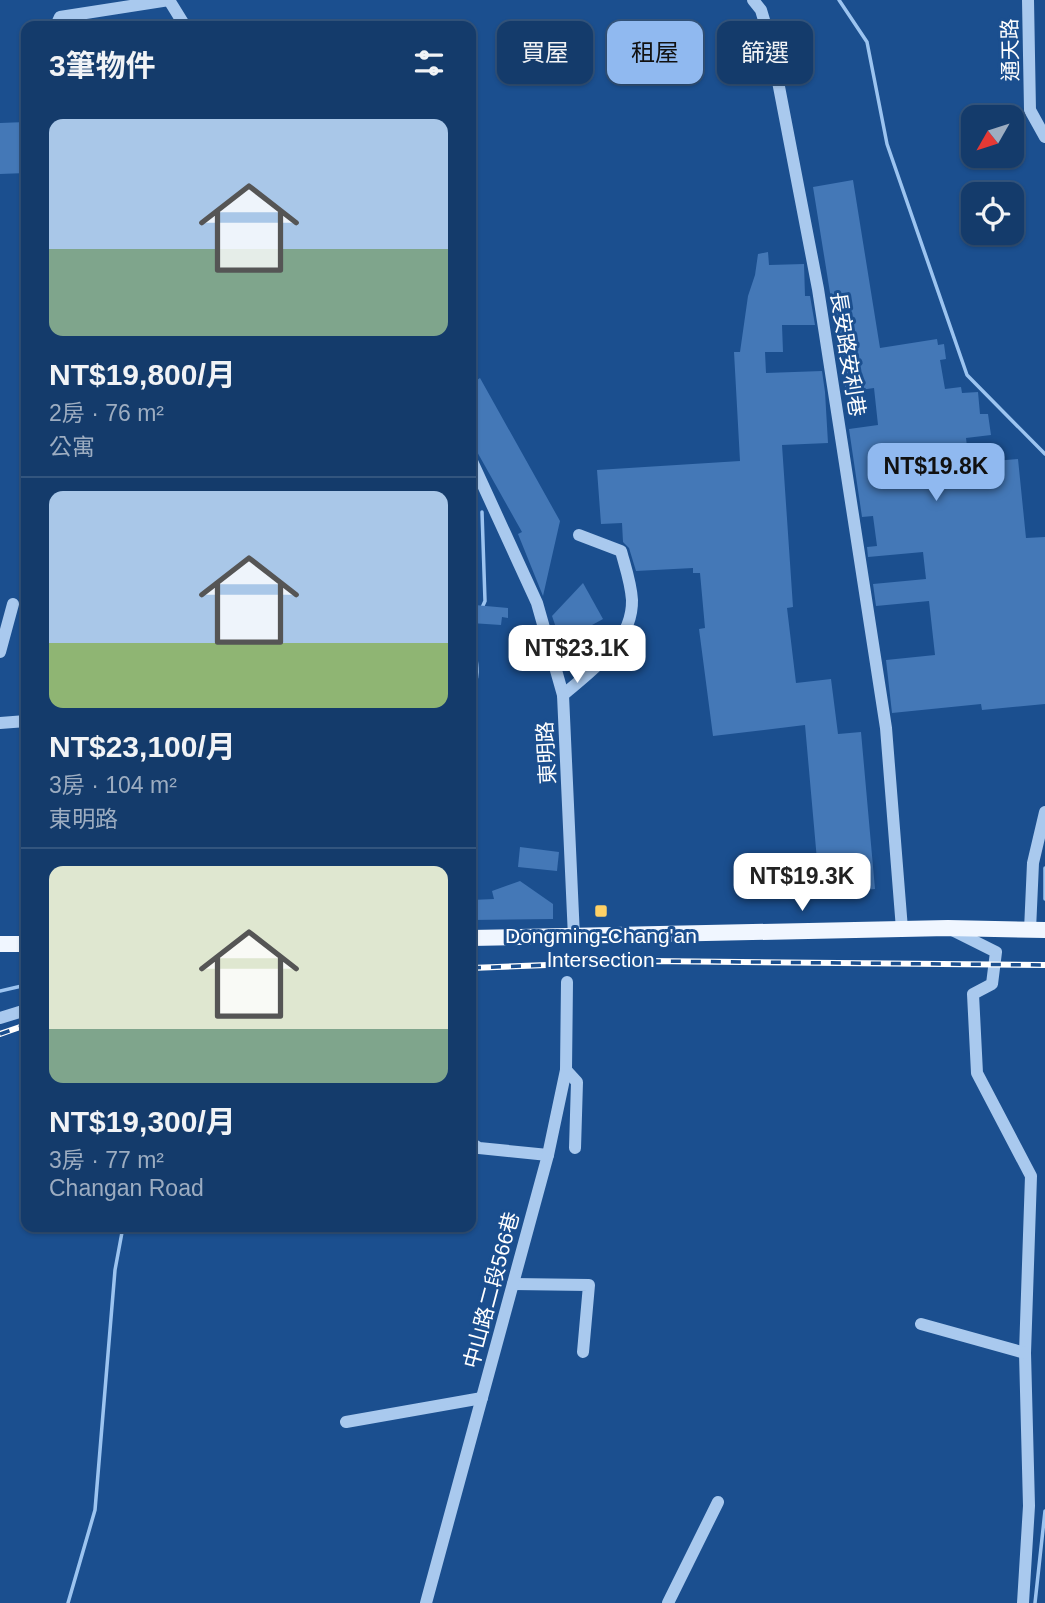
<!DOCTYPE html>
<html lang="zh-TW">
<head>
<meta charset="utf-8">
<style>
	body { margin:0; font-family:Arial,"Noto Sans TC",sans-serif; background:#214673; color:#f1f3f6; height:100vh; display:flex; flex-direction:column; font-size:26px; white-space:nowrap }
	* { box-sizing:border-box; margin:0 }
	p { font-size:23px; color:#9dadc1 }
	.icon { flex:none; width:38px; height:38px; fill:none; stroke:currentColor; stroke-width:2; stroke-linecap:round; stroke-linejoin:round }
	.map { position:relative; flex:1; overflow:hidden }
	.drawer { position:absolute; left:21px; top:21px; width:455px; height:1211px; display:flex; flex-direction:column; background:#143b6b; border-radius:14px; box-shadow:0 2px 5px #0004,0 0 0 2px #33557e }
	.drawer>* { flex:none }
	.hud { position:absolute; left:497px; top:21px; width:443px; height:63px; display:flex; gap:14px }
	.needle { width:46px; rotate:231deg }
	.tools { position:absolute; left:961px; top:105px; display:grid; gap:14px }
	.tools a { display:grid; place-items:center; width:63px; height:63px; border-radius:14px; background:#143b6b; box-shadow:0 2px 5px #0004,0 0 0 2px #33557e; font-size:35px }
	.price { position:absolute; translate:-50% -60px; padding:0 16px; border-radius:14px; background:#fff; color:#222; font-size:23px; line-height:46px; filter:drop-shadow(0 2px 4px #0008) }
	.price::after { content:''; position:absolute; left:50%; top:42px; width:21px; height:16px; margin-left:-10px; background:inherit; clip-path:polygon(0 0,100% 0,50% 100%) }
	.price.current { background:#90b9f0; color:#111 }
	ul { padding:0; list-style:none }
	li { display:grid; align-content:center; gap:14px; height:371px; padding:0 28px }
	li+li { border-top:2px solid #33557e }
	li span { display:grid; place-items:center; height:217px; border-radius:14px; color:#555 }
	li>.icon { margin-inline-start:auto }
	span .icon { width:126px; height:126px; fill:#fffc; stroke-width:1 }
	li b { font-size:30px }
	h2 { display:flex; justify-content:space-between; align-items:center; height:84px; padding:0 28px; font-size:30px }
	.pill { padding:0 24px; border-radius:14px; background:#143b6b; box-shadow:0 2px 5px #0004,0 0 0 2px #33557e; font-size:24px; line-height:63px }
	.pill.current { background:#90b9f0; color:#111 }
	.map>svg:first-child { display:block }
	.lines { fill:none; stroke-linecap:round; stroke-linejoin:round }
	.stream { stroke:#9cc4f0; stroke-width:3.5 }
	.building { fill:#4478b7 }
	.minor { stroke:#a9c9ee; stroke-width:12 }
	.major { stroke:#f0f6ff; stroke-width:16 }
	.rail-casing { stroke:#fff; stroke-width:6 }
	.rail { stroke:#1b4f8f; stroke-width:3.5; stroke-dasharray:10; stroke-linecap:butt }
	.poi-dot { fill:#ffd166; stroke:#1b4f8f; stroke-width:2.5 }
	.labels { text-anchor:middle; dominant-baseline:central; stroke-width:6; stroke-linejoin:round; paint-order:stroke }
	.street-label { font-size:21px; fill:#fff; stroke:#1b4f8f }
	.poi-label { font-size:21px; fill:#fff; stroke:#1b4f8f }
</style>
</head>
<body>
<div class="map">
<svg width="1045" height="1603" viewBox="0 0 1045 1603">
	<rect width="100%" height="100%" fill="#1b4f8f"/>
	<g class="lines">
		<g class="stream">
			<polyline points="839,0 867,42 887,144 967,375 1045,454"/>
			<polyline points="481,610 485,601 482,512"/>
			<path d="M471,691C487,668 465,642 476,620"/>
			<polyline points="1045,868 1045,899"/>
			<polyline points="0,991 26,985"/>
			<polyline points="68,1603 95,1510 115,1270 123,1227"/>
			<polyline points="1035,1603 1045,1511"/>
		</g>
	</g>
	<g class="building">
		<polygon points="26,122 26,173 0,174 0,123"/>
		<polygon points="853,180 880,348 937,339 938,345 944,344 946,359 940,360 945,389 961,387 962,393 978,392 980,414 988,414 991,435 966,438 969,463 1018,459 1026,538 1045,537 1045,704 982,710 981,704 892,713 886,660 935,655 929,601 876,606 873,584 926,579 923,552 868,557 867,547 877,546 873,516 862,517 849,429 878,425 874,388 846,392 813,187"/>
		<polygon points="768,252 769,265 804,264 805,296 810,296 815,325 782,325 783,352 765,352 766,373 822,371 825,392 828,443 782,445 793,607 787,608 796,683 831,679 838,734 861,732 875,889 820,894 805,725 713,736 699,629 705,628 700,573 693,573 693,568 636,571 629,548 623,542 622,523 601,524 597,470 740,461 734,352 740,352 748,296 755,275 758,254"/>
		<polygon points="480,378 560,521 543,596 518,534 522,532 471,441 471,384"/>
		<polygon points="583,583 603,619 561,642 552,616"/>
		<polygon points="475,605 508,608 508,618 502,617 501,625 471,623 471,610"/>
		<polygon points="520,847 559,852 557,871 518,867"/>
		<polygon points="520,881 553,904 553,919 471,920 471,900 494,899 492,891"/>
	</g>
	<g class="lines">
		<g class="minor">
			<polyline points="169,0 185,26"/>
			<polyline points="753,0 761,10 770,40 818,289 886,728 902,929"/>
			<polyline points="1028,0 1030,110 1045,137"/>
			<polyline points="56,26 60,17 169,0"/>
			<polyline points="471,459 537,603 563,695 574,937"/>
			<polyline points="0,652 13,604"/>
			<path d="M563,695C591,671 633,642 632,600C631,583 625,566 621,551L579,535"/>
			<polyline points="0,723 26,721"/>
			<polyline points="950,929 996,952 992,984 973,994 977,1073 1031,1176 1025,1353 1029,1506 1023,1603"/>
			<polyline points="1030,930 1033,863 1045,812"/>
			<polyline points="0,1018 26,1010"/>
			<polyline points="566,1070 577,1082 575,1148"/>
			<polyline points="471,1143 479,1148 548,1155"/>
			<polyline points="513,1284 589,1285 583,1352"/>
			<polyline points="921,1324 1025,1353"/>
			<polyline points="346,1422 482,1398"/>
			<polyline points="426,1603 548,1155 566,1070 567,982"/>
			<polyline points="668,1603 718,1502"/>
		</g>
		<g class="major">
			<polyline points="471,938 948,928 1045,930"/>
			<polyline points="0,944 26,944"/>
		</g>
		<g class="rail-casing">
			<g id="rail">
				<polyline points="471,968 650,961 1045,965"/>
				<polyline points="0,1034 26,1025"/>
			</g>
		</g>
		<use href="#rail" class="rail"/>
	</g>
	<rect class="poi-dot" x="594" y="904" width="14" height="14" rx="3.5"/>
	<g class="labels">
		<g class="street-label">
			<text transform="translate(1010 50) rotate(-91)">通天路</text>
			<text transform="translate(848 354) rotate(81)">長安路安利巷</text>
			<text transform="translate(546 753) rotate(-93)">東明路</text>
			<text transform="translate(491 1290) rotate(-75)">中山路二段566巷</text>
		</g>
		<g class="poi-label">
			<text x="601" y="935">Dongming-Chang'an<tspan x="601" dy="24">lntersection</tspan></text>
		</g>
	</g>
</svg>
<div class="tools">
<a><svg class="needle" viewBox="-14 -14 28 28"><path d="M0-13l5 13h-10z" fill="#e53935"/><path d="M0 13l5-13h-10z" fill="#9dadc1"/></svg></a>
<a><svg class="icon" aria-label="locate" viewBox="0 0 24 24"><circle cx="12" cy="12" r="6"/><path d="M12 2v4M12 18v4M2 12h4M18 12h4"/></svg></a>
</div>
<b class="price current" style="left:936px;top:503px">NT$19.8K</b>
<b class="price" style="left:577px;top:685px">NT$23.1K</b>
<b class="price" style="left:802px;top:913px">NT$19.3K</b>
<div class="hud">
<a class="pill">買屋</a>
<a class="pill current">租屋</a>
<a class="pill">篩選</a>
</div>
<section class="drawer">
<h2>3筆物件<svg class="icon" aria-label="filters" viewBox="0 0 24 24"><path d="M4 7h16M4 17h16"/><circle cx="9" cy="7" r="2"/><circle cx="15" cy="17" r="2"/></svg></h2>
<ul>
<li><span style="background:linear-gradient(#a9c7e8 60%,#7fa58c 0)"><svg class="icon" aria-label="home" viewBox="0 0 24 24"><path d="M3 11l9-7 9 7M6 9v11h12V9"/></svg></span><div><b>NT$19,800/月</b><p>2房 · 76 m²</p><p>公寓</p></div></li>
<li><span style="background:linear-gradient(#a9c7e8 70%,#8fb573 0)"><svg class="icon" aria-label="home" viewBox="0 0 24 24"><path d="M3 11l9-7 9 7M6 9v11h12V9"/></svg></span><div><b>NT$23,100/月</b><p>3房 · 104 m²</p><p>東明路</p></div></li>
<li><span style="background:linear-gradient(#dfe7d0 75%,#7fa58c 0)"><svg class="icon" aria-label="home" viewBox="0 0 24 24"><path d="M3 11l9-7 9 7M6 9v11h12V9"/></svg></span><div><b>NT$19,300/月</b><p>3房 · 77 m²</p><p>Changan Road</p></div></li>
</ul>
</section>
</div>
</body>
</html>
